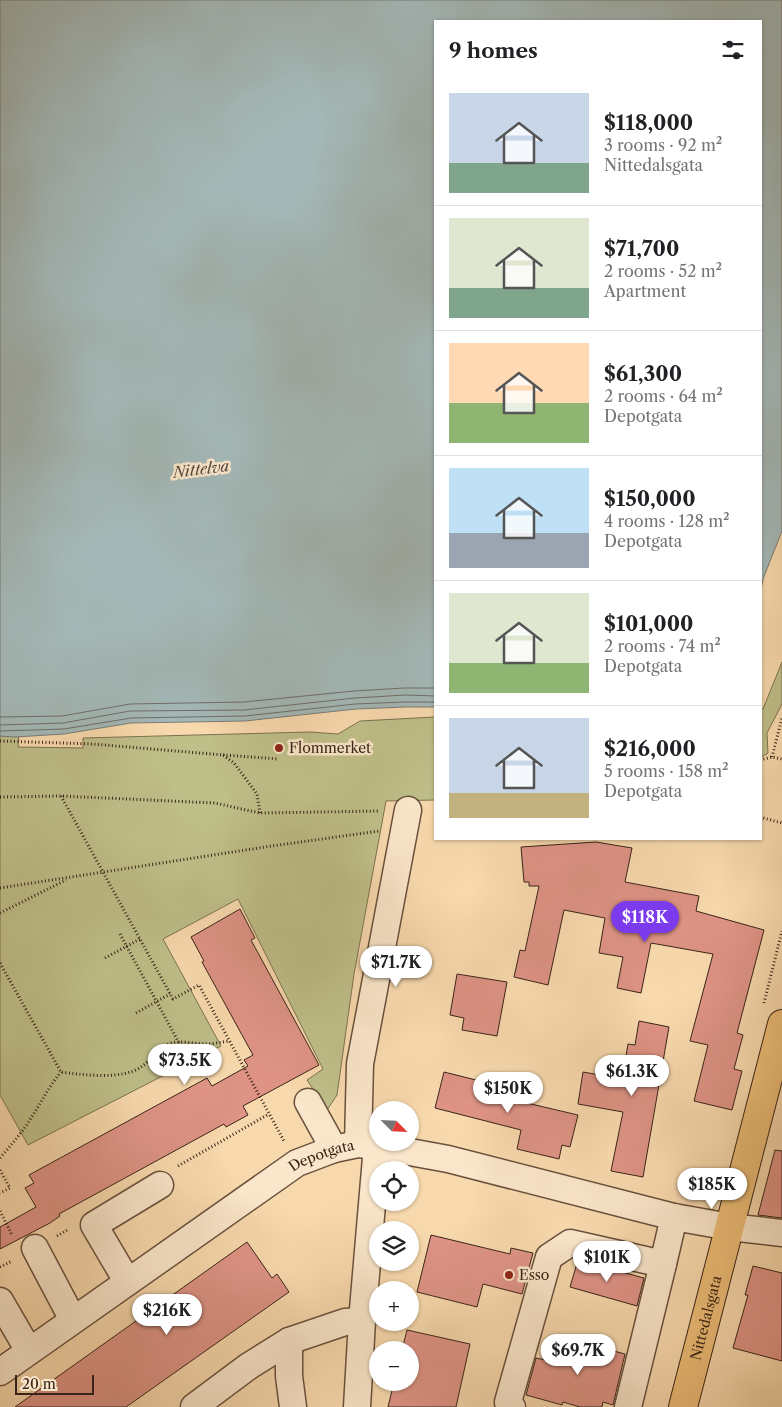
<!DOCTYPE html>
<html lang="en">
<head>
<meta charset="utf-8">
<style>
	body { margin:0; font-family:"Libre Caslon Text",serif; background:#f6f6f6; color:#202124; height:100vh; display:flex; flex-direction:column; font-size:19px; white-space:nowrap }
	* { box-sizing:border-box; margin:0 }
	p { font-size:16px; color:#757577 }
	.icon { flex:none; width:28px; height:28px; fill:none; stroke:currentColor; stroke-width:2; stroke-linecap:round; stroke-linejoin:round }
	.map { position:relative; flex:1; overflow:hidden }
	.drawer { position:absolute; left:434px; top:20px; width:328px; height:820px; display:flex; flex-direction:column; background:#fff; border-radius:0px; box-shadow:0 1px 4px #0004 }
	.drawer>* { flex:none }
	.needle { width:32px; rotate:114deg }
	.tools { position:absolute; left:369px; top:1101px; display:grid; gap:10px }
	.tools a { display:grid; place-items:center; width:50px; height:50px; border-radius:50%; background:#fff; box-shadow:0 1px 4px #0004; font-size:25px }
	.scale { position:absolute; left:15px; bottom:12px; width:79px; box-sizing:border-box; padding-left:5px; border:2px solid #392418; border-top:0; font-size:14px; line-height:18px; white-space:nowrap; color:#392418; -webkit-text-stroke:4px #fae6ca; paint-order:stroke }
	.price { position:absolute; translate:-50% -42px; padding:0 11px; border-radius:18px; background:#fff; color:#222; font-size:16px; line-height:32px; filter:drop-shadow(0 1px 2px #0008) }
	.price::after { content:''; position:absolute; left:50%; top:30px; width:15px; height:11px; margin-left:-8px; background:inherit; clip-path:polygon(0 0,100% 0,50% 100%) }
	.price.active { background:#7c3aed; color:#fff }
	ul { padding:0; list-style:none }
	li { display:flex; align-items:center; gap:15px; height:125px; padding:0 15px }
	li+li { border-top:1px solid #e0e0e0 }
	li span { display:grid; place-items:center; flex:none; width:140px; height:100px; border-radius:0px; color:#555 }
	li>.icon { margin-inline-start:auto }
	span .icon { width:60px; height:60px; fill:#fffc; stroke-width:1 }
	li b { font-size:21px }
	h2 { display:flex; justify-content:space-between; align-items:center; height:60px; padding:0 15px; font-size:21px }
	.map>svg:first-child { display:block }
	.green { fill:#bfbf89; stroke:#7c7250 }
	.water { fill:#a3b7b6; stroke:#797c77 }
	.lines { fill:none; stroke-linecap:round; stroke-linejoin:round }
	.shore { stroke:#6e6e67; stroke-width:1 }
	.building { fill:#de9385; stroke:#392418 }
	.minor-casing { stroke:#69513d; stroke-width:29 }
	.major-casing { stroke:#392418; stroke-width:30 }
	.path { stroke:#392418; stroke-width:3; stroke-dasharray:1 2.5; stroke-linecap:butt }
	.minor { stroke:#fae6ca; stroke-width:26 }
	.major { stroke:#ecbc76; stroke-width:28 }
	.poi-dot { fill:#8f2418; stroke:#fae6ca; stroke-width:2 }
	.labels { text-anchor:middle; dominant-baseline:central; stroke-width:5; stroke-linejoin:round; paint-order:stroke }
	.poi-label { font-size:14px; fill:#392418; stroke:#fae6ca; text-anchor:start }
	.street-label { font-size:14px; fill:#392418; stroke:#fae6ca }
	.water-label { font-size:15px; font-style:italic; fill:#544940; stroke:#fae6ca }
</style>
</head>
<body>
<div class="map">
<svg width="782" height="1407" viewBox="0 0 782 1407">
	<rect width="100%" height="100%" fill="#f8d9ad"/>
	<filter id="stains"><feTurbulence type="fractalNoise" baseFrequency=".004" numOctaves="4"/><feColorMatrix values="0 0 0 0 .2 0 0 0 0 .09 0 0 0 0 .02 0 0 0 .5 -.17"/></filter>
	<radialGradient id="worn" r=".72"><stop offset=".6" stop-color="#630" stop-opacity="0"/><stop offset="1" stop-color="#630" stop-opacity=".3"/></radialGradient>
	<g class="green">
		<polygon points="782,662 782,704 767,733 768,753 760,758 760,710 763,709"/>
		<polygon points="435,717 435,800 386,801 354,974 337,1095 327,1110 307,1080 323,1069 238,899 163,939 221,1046 28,1145 0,1095 0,736 19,736 18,747 83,748 83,738 310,732 338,734 360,721"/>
	</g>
	<polygon class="water" points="0,0 782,0 782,531 763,579 760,595 760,21 435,21 435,707 405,707 356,709 245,721 131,723 64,734 15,737 0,736"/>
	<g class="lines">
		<g class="shore">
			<polyline points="0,717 62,716 130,704 244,702 354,691 404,688 435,688"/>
			<polyline points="0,725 63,723 130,711 244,710 355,698 405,695 435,696"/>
			<polyline points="0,731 64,729 131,718 245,716 355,704 405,702 435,702"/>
		</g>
	</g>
	<g class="building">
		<polygon points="596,842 632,848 625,882 699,896 696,911 764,930 737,1033 743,1035 734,1069 742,1071 732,1110 694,1101 708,1045 690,1041 713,954 651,943 641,993 617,988 623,957 599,953 605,918 564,910 548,985 514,977 520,950 525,951 539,886 529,886 529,882 524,882 521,847"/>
		<polygon points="240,909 255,938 251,940 319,1065 243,1106 248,1115 226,1127 224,1124 59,1214 60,1216 50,1223 0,1249 0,1227 36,1207 25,1188 34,1183 29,1175 207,1078 212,1086 248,1066 244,1060 253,1055 202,962 204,961 191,937"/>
		<polygon points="457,974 507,982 497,1036 462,1030 464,1018 450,1015"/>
		<polygon points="639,1021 669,1027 643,1177 611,1171 623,1112 578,1104 583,1072 622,1079 628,1044 635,1045"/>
		<polygon points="444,1072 504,1087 504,1089 516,1092 514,1100 578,1115 570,1147 562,1145 559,1159 517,1149 521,1130 435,1108"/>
		<polygon points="775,1150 782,1151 782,1218 758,1215"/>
		<polygon points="431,1235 510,1254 511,1248 533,1253 522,1294 483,1284 477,1307 417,1292"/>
		<polygon points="247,1242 272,1278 277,1274 289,1292 126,1407 15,1407"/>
		<polygon points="578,1260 644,1278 637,1306 570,1287"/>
		<polygon points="753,1266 782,1273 782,1361 733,1348 748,1295 745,1295"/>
		<polygon points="407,1330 470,1344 456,1407 388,1407 394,1382 410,1382 410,1350 402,1350"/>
		<polygon points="561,1337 625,1354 613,1405 603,1402 602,1407 580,1407 563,1402 562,1405 526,1395 536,1358 555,1362"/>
	</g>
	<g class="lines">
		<g class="minor-casing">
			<g id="minor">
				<polyline points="308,1102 334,1149"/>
				<polyline points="358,1144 360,1064 408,810"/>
				<polyline points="35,1248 73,1320"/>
				<polyline points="127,1281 94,1225 160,1185"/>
				<polyline points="0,1301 29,1351"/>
				<polyline points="289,1341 289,1376 293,1407"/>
				<path id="s1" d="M0,1372L297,1163L334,1149L358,1144L377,1146L448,1159L674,1217L730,1227L782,1233"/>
				<polyline points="194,1407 249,1366 289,1341 345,1322 362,1321"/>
				<polyline points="357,1407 362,1321 377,1146"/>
				<polyline points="512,1407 508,1402 549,1257 570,1243 663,1264"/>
				<polyline points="628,1407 663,1264 674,1217"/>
			</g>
		</g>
		<g class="major-casing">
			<g id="major">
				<path id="s2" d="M683,1407L782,1024"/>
			</g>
		</g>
		<g class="path">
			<polyline points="0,741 93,744 223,755 234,763 257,794 260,813"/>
			<polyline points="223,755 278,759"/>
			<polyline points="772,757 782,718"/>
			<polyline points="760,760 772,757 782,759"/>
			<polyline points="61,796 173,999 199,985 284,1141"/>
			<polyline points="0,797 61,796 215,803 260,813 380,811"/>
			<polyline points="760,817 782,823"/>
			<polyline points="0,888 265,847 379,831"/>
			<polyline points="0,913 66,880"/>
			<polyline points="120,934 179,1043"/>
			<polyline points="105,958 140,939"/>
			<path d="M0,963L61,1072C82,1075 123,1080 141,1067C152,1060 158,1048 171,1043C181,1040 195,1044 206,1044C214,1044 221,1042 229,1041"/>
			<polyline points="764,1003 782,931"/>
			<polyline points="136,1013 170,994"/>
			<path d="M0,1158C11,1145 22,1133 31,1118C41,1103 49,1086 61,1072"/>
			<polyline points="178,1166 269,1114"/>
			<polyline points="0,1170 10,1188 0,1193"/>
			<polyline points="0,1211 12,1235"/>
			<polyline points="57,1236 69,1229"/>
			<polyline points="0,1267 12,1261"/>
		</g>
		<use href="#minor" class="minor"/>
		<use href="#major" class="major"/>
	</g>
	<g class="poi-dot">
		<circle cx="279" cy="748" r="5"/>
		<circle cx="509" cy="1275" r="5"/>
	</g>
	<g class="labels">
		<g class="poi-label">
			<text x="289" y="748">Flommerket</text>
			<text x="519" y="1275">Esso</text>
		</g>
		<g class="street-label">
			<text stroke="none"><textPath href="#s1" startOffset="389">Depotgata</textPath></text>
			<text stroke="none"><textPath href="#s2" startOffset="92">Nittedalsgata</textPath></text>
		</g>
		<g class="water-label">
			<text transform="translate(201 469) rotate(-7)">Nittelva</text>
		</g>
	</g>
	<rect width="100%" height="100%" filter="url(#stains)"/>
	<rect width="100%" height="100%" fill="url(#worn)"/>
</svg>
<div class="tools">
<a><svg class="needle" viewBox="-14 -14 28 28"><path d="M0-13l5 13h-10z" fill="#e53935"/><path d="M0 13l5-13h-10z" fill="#757577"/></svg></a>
<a><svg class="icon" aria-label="locate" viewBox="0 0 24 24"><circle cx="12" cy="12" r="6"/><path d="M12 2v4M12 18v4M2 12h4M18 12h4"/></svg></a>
<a><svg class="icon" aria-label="layers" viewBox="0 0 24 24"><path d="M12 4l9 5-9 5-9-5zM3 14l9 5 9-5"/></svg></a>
<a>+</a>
<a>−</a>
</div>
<div class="scale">20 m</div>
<b class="price active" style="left:645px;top:943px">$118K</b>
<b class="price" style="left:396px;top:988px">$71.7K</b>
<b class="price" style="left:185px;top:1086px">$73.5K</b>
<b class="price" style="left:632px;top:1097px">$61.3K</b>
<b class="price" style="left:508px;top:1114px">$150K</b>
<b class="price" style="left:712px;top:1210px">$185K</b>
<b class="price" style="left:607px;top:1283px">$101K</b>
<b class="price" style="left:167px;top:1336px">$216K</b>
<b class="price" style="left:578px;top:1376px">$69.7K</b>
<section class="drawer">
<h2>9 homes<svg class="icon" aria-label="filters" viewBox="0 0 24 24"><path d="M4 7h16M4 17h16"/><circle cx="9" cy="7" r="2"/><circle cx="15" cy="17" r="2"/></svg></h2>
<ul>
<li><span style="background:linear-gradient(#c9d6e8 70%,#7fa58c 0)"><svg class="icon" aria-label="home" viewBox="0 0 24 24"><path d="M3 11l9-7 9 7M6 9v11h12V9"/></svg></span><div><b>$118,000</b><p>3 rooms · 92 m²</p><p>Nittedalsgata</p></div></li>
<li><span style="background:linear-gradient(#dfe7d0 70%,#7fa58c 0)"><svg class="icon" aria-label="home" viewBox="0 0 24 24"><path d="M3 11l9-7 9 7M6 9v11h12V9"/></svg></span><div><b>$71,700</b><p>2 rooms · 52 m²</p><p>Apartment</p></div></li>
<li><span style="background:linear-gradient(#ffd9b3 60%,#8fb573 0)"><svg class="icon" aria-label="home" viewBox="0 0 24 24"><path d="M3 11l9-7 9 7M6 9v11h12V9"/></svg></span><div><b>$61,300</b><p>2 rooms · 64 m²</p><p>Depotgata</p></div></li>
<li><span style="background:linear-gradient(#bfe0f5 65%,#9aa5b1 0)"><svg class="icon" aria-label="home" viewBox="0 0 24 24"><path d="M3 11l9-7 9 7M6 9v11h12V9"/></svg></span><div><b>$150,000</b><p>4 rooms · 128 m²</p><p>Depotgata</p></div></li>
<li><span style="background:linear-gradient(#dfe7d0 70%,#8fb573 0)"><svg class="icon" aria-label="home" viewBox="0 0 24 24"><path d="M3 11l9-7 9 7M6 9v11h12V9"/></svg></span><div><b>$101,000</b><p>2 rooms · 74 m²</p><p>Depotgata</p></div></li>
<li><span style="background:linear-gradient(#c9d6e8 75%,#c2b280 0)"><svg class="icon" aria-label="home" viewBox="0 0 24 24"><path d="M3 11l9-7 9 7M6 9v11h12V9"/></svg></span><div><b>$216,000</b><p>5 rooms · 158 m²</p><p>Depotgata</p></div></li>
</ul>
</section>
</div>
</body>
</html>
